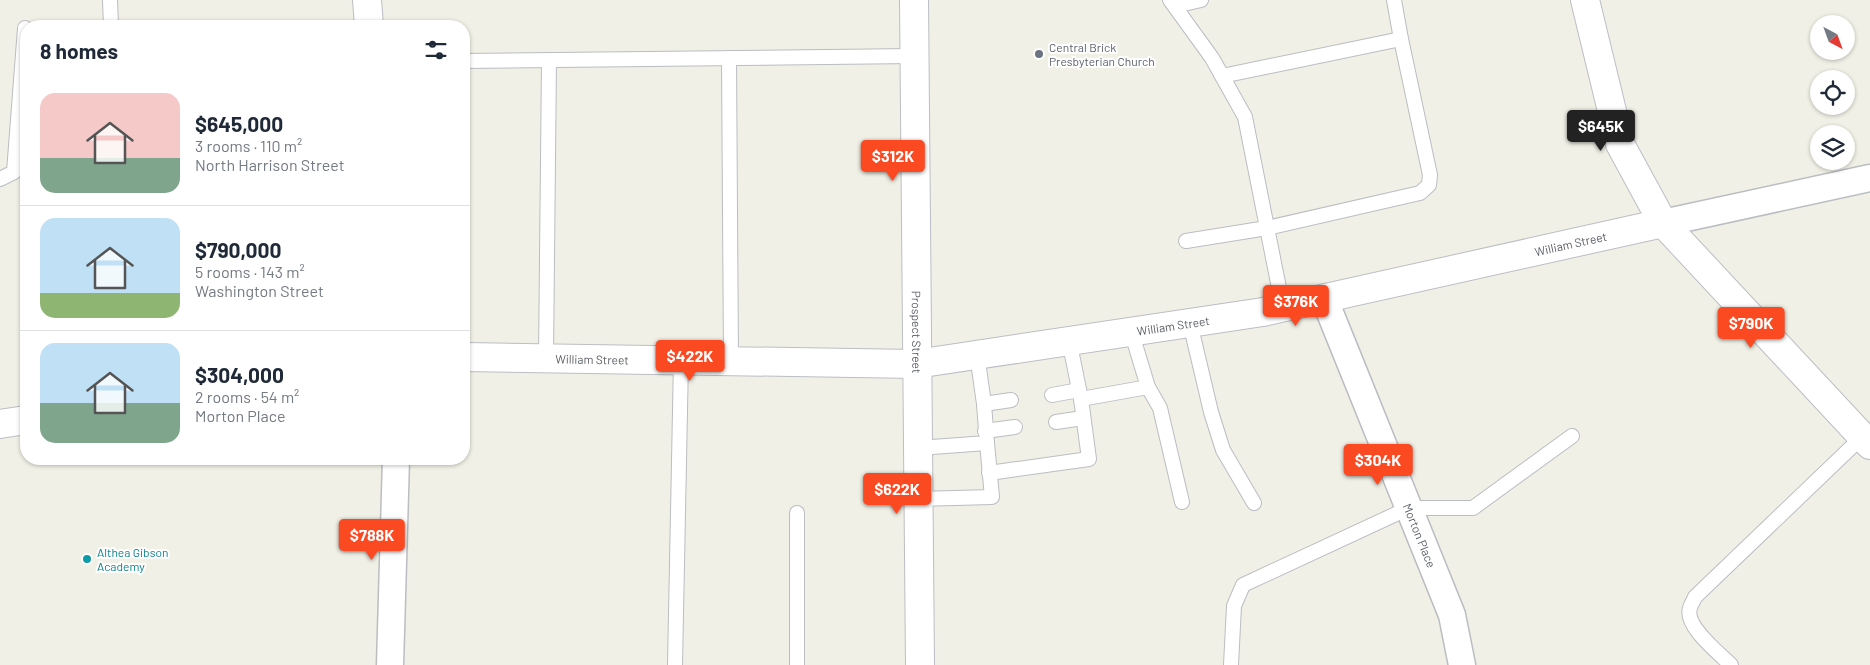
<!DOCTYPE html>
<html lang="en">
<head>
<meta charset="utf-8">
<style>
	body { margin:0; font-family:Barlow,sans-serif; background:#f2f2f3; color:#1f2937; height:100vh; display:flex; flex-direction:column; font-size:19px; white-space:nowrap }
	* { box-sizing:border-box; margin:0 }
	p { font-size:16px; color:#747a83 }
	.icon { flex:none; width:28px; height:28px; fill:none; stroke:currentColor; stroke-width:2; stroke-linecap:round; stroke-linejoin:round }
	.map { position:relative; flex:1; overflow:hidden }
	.side { position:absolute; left:20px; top:20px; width:450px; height:445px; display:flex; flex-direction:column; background:#fff; border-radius:20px; box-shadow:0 1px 4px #0004 }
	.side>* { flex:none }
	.needle { width:32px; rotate:139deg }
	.buttons { position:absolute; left:1810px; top:15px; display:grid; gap:10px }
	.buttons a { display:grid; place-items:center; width:45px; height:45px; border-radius:50%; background:#fff; box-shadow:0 1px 4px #0004; font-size:25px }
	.price { position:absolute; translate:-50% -42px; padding:0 11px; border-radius:5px; background:#fb4922; color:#fff; font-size:16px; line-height:32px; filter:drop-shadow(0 1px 2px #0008) }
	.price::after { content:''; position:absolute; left:50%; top:30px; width:15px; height:11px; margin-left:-8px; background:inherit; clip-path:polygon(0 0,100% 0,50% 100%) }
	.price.on { background:#222; color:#fff }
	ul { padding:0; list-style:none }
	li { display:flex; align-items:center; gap:15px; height:125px; padding:0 20px }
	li+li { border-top:1px solid #e0e1e3 }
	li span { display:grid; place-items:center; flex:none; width:140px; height:100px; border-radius:15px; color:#555 }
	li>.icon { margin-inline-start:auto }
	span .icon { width:60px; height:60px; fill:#fffc; stroke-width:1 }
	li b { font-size:21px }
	h2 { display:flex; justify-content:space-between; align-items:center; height:60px; padding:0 20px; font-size:21px }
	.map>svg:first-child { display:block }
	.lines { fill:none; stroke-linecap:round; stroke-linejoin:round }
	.lane-casing { stroke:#babdc2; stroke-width:16 }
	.street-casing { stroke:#babdc2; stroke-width:29 }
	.secondary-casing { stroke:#bbbec5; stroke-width:30 }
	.lane { stroke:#fff; stroke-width:14 }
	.street { stroke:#fff; stroke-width:26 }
	.secondary { stroke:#fff; stroke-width:28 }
	.worship-dot { fill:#6b7280; stroke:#fff; stroke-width:2 }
	.culture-dot { fill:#0f9aa8; stroke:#fff; stroke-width:2 }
	.labels { text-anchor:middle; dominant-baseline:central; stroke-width:4; stroke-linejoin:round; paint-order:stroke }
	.worship-label { font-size:12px; fill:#5b616d; stroke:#fff; text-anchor:start }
	.street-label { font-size:12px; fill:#5d6167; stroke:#fff }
	.culture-label { font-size:12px; fill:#0d838f; stroke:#fff; text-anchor:start }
</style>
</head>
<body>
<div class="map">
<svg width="1870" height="665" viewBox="0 0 1870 665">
	<rect width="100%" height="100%" fill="#f1f0e6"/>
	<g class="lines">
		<g class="lane-casing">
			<g id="lane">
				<polyline points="110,0 111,26"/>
				<polyline points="1170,0 1212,58 1245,117 1283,308"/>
				<polyline points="1175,6 1201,0"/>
				<polyline points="729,58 731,361"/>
				<polyline points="464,61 914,56"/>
				<polyline points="1222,76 1401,39"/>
				<polyline points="0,179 14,172 25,28"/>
				<polyline points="1186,241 1267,228 1420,193 1429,185 1430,175 1401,39 1394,0"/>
				<polyline points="1190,323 1211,412 1223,450 1254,503"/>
				<polyline points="1131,331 1148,387 1160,408 1182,502"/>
				<polyline points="546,358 549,60"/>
				<polyline points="1052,395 1079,390"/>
				<polyline points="1081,399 1148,387"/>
				<polyline points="984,404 1011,400"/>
				<polyline points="1056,422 1083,418"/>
				<polyline points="985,431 1015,427"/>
				<polyline points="918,448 987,443 984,404 977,354"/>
				<polyline points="989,473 1089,459 1081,399 1069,340"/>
				<polyline points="918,499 992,497 987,443"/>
				<polyline points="675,665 681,360"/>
				<polyline points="797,665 797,513"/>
				<polyline points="1231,665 1234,606 1243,585 1409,508 1473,508 1572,436"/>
				<path d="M1731,665C1719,653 1684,626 1690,608C1691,604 1694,600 1695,597L1862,437"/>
			</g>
		</g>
		<g class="street-casing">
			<g id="street">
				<polyline points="1663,223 1870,178"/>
				<path id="s1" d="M1324,298L1452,615L1462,665"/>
				<polyline points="390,665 396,459"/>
			</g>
		</g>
		<g class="secondary-casing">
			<g id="secondary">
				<polyline points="367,0 369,26"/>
				<path id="s2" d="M914,0L920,665"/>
				<polyline points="1585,0 1620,144 1663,223 1870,445"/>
				<path id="s3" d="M464,357L916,364L1263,312L1663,223"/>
				<polyline points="0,424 26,420"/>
			</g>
		</g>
		<use href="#lane" class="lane"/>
		<use href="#street" class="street"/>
		<use href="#secondary" class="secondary"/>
	</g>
	<circle class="worship-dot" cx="1039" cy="54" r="5"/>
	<circle class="culture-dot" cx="87" cy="559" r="5"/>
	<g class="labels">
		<g class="worship-label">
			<text x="1049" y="47">Central Brick<tspan x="1049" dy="14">Presbyterian Church</tspan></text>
		</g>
		<g class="street-label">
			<text stroke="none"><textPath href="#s3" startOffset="1118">William Street</textPath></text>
			<text stroke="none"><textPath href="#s3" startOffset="712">William Street</textPath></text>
			<text stroke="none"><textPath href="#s2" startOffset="332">Prospect Street</textPath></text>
			<text stroke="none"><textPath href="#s3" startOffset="128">William Street</textPath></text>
			<text stroke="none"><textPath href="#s1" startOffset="256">Morton Place</textPath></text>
		</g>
		<g class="culture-label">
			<text x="97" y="552">Althea Gibson<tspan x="97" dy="14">Academy</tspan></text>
		</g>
	</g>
</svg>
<div class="buttons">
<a><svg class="needle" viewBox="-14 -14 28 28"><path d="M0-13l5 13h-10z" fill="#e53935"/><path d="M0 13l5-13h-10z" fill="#747a83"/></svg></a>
<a><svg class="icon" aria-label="locate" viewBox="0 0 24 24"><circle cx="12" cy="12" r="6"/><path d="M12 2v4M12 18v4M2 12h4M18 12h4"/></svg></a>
<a><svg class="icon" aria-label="layers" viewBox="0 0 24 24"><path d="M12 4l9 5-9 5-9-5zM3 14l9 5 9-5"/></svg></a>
</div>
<b class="price on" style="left:1601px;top:152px">$645K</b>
<b class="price" style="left:893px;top:182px">$312K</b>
<b class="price" style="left:1296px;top:327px">$376K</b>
<b class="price" style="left:1751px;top:349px">$790K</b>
<b class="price" style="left:690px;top:382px">$422K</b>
<b class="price" style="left:1378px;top:486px">$304K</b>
<b class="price" style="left:897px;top:515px">$622K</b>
<b class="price" style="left:372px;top:561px">$788K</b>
<section class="side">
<h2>8 homes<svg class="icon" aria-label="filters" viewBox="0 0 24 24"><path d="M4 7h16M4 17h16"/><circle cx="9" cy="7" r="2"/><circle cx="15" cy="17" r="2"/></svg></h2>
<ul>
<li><span style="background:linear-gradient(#f6c9c9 65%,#7fa58c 0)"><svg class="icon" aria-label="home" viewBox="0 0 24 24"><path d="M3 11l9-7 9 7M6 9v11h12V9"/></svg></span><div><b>$645,000</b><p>3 rooms · 110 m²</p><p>North Harrison Street</p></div></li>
<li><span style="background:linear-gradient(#bfe0f5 75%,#8fb573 0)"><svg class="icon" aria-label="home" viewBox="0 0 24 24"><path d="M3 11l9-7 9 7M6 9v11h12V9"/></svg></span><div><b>$790,000</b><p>5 rooms · 143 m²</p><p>Washington Street</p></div></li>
<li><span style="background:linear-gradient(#bfe0f5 60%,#7fa58c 0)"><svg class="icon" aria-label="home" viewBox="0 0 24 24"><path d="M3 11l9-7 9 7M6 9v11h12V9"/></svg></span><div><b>$304,000</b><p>2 rooms · 54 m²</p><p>Morton Place</p></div></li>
</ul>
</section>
</div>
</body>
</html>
